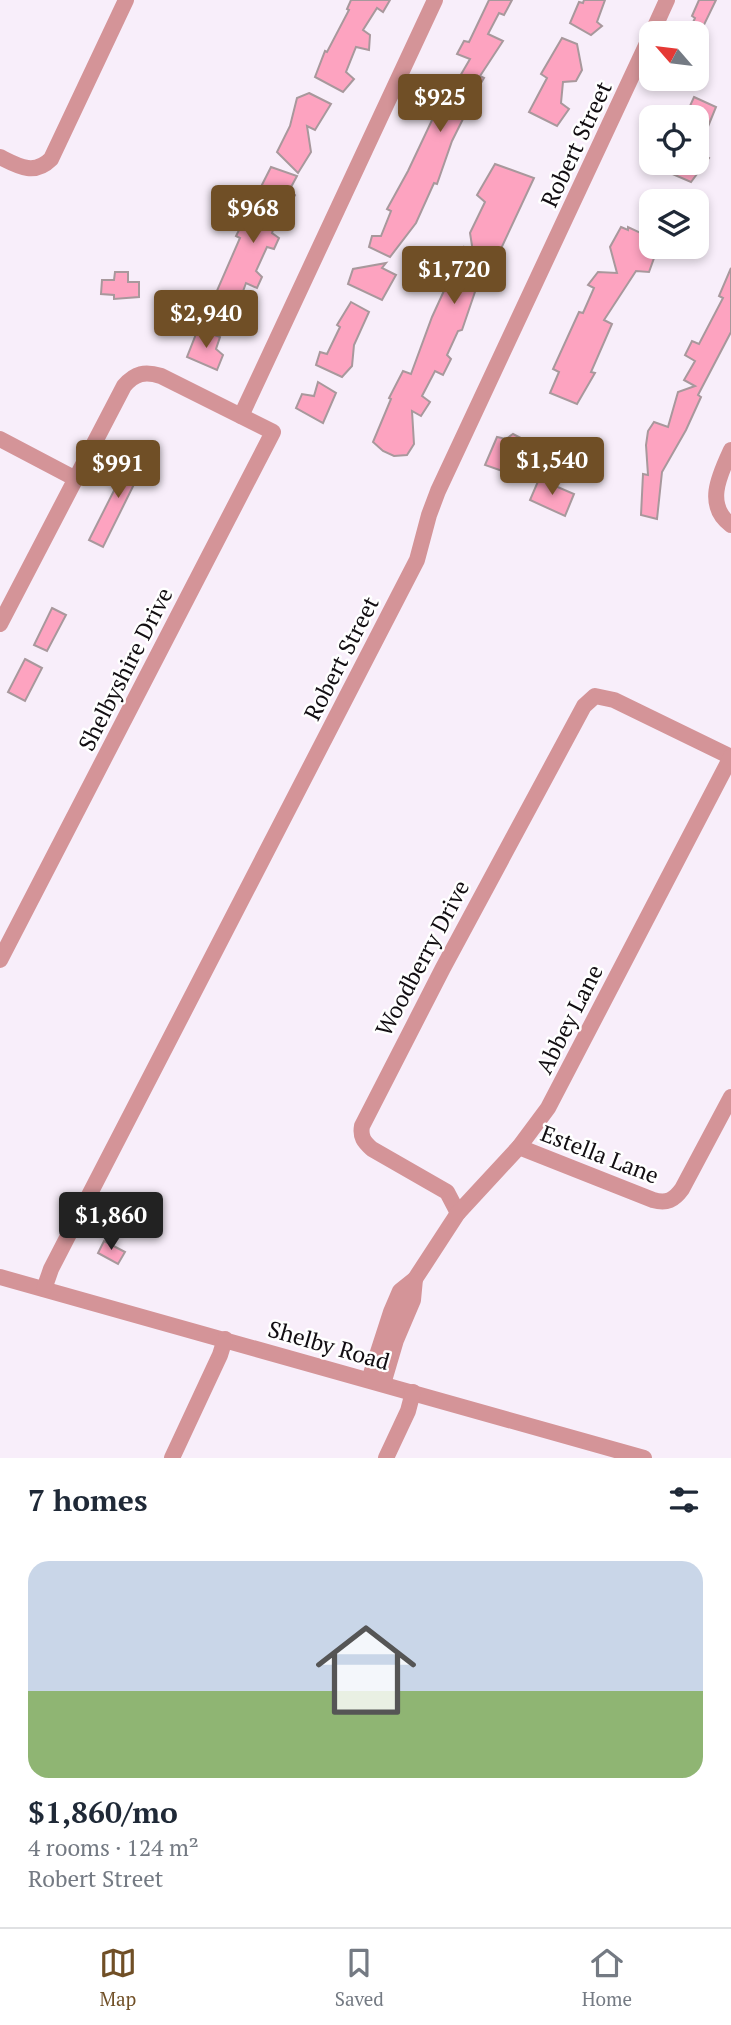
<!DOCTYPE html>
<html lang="en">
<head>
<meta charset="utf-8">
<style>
	body { margin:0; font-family:"PT Serif",serif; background:#f2f2f3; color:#1f2937; height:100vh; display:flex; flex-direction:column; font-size:26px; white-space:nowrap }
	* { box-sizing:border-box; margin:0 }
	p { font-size:23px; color:#747a83 }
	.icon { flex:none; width:38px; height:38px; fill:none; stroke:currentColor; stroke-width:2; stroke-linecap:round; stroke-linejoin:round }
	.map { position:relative; height:1458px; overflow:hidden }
	.panel { display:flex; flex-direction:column; background:#fff; flex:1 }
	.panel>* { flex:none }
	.needle { width:46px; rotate:298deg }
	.tools { position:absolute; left:639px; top:21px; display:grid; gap:14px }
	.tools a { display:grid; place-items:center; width:70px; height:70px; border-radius:14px; background:#fff; box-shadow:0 4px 10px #0003; font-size:35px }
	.price { position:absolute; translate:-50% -60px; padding:0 16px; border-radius:7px; background:#704f26; color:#fff; font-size:23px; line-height:46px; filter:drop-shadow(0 2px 4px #0008) }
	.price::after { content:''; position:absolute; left:50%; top:42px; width:21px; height:16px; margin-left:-10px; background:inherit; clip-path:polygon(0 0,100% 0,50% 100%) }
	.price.active { background:#222; color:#fff }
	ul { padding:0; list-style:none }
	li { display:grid; align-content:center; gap:14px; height:371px; padding:0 28px }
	li span { display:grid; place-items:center; height:217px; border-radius:21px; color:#555 }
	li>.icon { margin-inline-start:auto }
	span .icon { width:126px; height:126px; fill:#fffc; stroke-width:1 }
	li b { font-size:30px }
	h2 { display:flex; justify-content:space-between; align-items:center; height:84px; padding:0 28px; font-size:30px }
	.dock { display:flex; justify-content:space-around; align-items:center; height:98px; border-top:2px solid #e0e1e3; background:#fff; font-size:19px; color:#747a83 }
	.dock a { display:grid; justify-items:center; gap:4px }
	.dock .active { color:#704f26 }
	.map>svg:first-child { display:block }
	.building { fill:#fda3c0; stroke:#a8989c; stroke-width:2 }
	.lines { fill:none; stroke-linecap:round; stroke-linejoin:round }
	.minor { stroke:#d49498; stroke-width:16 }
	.labels { text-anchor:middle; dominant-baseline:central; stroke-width:5; stroke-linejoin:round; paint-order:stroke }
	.street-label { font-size:23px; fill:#120e12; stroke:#fff }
</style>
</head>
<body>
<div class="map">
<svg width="731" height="1458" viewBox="0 0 731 1458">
	<rect width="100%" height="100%" fill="#f8eefa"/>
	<g class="building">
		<polygon points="351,0 390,0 383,12 377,8 363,30 370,35 369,50 356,47 346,72 354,79 343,92 315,77 325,51 327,52 349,10 347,9"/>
		<polygon points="489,0 512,0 504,15 499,13 488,34 503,41 480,76 484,78 462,115 464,117 452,141 437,184 434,183 416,223 390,257 369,247 372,236 381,236 391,211 387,209 408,171 433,118 449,96 444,94 450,81 456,83 470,59 457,54 464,41 469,42"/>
		<polygon points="584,0 605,0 597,22 602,26 591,35 570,23 579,2 583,3"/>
		<polygon points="699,0 716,0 700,33 690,29 695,18 692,16"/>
		<polygon points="562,38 577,44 582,70 576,81 563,82 561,103 569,109 557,126 529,112 547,78 541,74"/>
		<polygon points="309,93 331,104 315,130 307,126 311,152 298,173 277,152 290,126 297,98"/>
		<polygon points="694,97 716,107 707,129 696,135 696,117 685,117"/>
		<polygon points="696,149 709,158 691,182 647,163 696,163"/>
		<polygon points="495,164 534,178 499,253 492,250 488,273 481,288 477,286 462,330 458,331 447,355 451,359 443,375 435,371 422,396 430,402 421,416 412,411 414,444 407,455 394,456 383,451 373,442 391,399 389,398 403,371 411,374 432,317 464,247 473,252 470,233 485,202 477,195"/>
		<polygon points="271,167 297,176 290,189 295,195 288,207 282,204 272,233 279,238 274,249 267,247 256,271 262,277 257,288 246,283 237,308 246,313 238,327 212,316 209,309 240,238 236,236"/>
		<polygon points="621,227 628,230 628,227 643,234 642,238 651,243 651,247 658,247 649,272 636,271 604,320 612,324 591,372 595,373 577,404 550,393 559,372 553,369 579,312 583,313 594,288 588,285 598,272 617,273 610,247"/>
		<polygon points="386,263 382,268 396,275 382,300 348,284 353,269"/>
		<polygon points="731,268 731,332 698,395 701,397 686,430 662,472 657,519 641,515 643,474 648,475 646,445 648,431 654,422 668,427 678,392 695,386 684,380 695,361 685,355 692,341 699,344 723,298 719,296"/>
		<polygon points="115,272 128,272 128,282 139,282 139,297 114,299 114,295 101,294 102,280 114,280"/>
		<polygon points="351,302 369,312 354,345 352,366 342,377 316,365 320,352 327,354 340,327 337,325"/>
		<polygon points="198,329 220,337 216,349 223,355 217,370 187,357"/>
		<polygon points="318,382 336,393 323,423 296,408 302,394 314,396"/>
		<polygon points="513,434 536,446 520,477 485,465 497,437 506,439"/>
		<polygon points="133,453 146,460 103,547 89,540"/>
		<polygon points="539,479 574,494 565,516 530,500"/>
		<polygon points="52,608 66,615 47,651 34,645"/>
		<polygon points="25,659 42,668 25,701 8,692"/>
		<polygon points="104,1241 125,1252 118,1264 98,1253"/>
	</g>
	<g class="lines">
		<g class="minor">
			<polyline points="652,33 667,0"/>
			<path d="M0,157C18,166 34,176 51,159L126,0"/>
			<polyline points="241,416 435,0"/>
			<polyline points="0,439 76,479"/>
			<path d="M731,450C720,474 704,505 731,525"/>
			<path d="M0,624L124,386C135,373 145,371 161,376L273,432L0,960"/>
			<path d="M519,1147L653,1200C667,1204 674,1200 682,1189L731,1097"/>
			<path d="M458,1213L447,1192L372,1149C364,1142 360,1137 362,1126L443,968L584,706L595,696L614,700L731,757"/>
			<polyline points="0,1277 644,1458"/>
			<polyline points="415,1279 458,1213 519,1147 548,1108 731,757"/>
			<polyline points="44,1289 51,1269 417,560 429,515 438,491 651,35"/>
			<polyline points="369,1380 391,1312 400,1291 415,1279 413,1300 396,1340 383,1384"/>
			<polyline points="172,1458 220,1355 225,1339"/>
			<polyline points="386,1458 408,1411 413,1392"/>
		</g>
	</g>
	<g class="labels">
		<g class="street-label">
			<text transform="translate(576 144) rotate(-65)">Robert Street</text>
			<text transform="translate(341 658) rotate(-63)">Robert Street</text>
			<text transform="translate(125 669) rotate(-63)">Shelbyshire Drive</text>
			<text transform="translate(422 958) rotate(-62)">Woodberry Drive</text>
			<text transform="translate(569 1019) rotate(-63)">Abbey Lane</text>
			<text transform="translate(600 1154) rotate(21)">Estella Lane</text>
			<text transform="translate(329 1345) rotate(16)">Shelby Road</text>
		</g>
	</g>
</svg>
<div class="tools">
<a><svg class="needle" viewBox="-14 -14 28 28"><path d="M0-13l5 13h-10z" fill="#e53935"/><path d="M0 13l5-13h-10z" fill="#747a83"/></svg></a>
<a><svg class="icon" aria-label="locate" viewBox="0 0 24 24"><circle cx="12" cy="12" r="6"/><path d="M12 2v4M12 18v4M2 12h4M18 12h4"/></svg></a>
<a><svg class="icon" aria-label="layers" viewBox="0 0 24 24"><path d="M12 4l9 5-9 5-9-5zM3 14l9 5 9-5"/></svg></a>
</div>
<b class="price" style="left:440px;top:134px">$925</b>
<b class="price" style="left:253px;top:245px">$968</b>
<b class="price" style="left:454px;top:306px">$1,720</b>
<b class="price" style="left:206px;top:350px">$2,940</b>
<b class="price" style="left:552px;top:497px">$1,540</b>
<b class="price" style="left:118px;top:500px">$991</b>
<b class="price active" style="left:111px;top:1252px">$1,860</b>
</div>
<section class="panel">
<h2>7 homes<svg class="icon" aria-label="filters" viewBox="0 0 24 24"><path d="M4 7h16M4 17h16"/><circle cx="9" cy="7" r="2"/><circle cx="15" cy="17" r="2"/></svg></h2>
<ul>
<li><span style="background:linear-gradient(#c9d6e8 60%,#8fb573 0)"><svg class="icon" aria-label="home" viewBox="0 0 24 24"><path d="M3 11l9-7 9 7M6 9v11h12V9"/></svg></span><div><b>$1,860/mo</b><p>4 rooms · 124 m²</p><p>Robert Street</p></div></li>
</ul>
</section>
<nav class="dock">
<a class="active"><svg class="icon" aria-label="map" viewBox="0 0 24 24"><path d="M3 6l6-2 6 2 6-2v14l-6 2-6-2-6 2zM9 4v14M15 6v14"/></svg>Map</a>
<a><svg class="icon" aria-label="saved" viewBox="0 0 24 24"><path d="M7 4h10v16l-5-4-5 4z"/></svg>Saved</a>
<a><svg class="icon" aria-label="home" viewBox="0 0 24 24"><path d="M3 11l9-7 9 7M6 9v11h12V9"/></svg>Home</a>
</nav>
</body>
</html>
